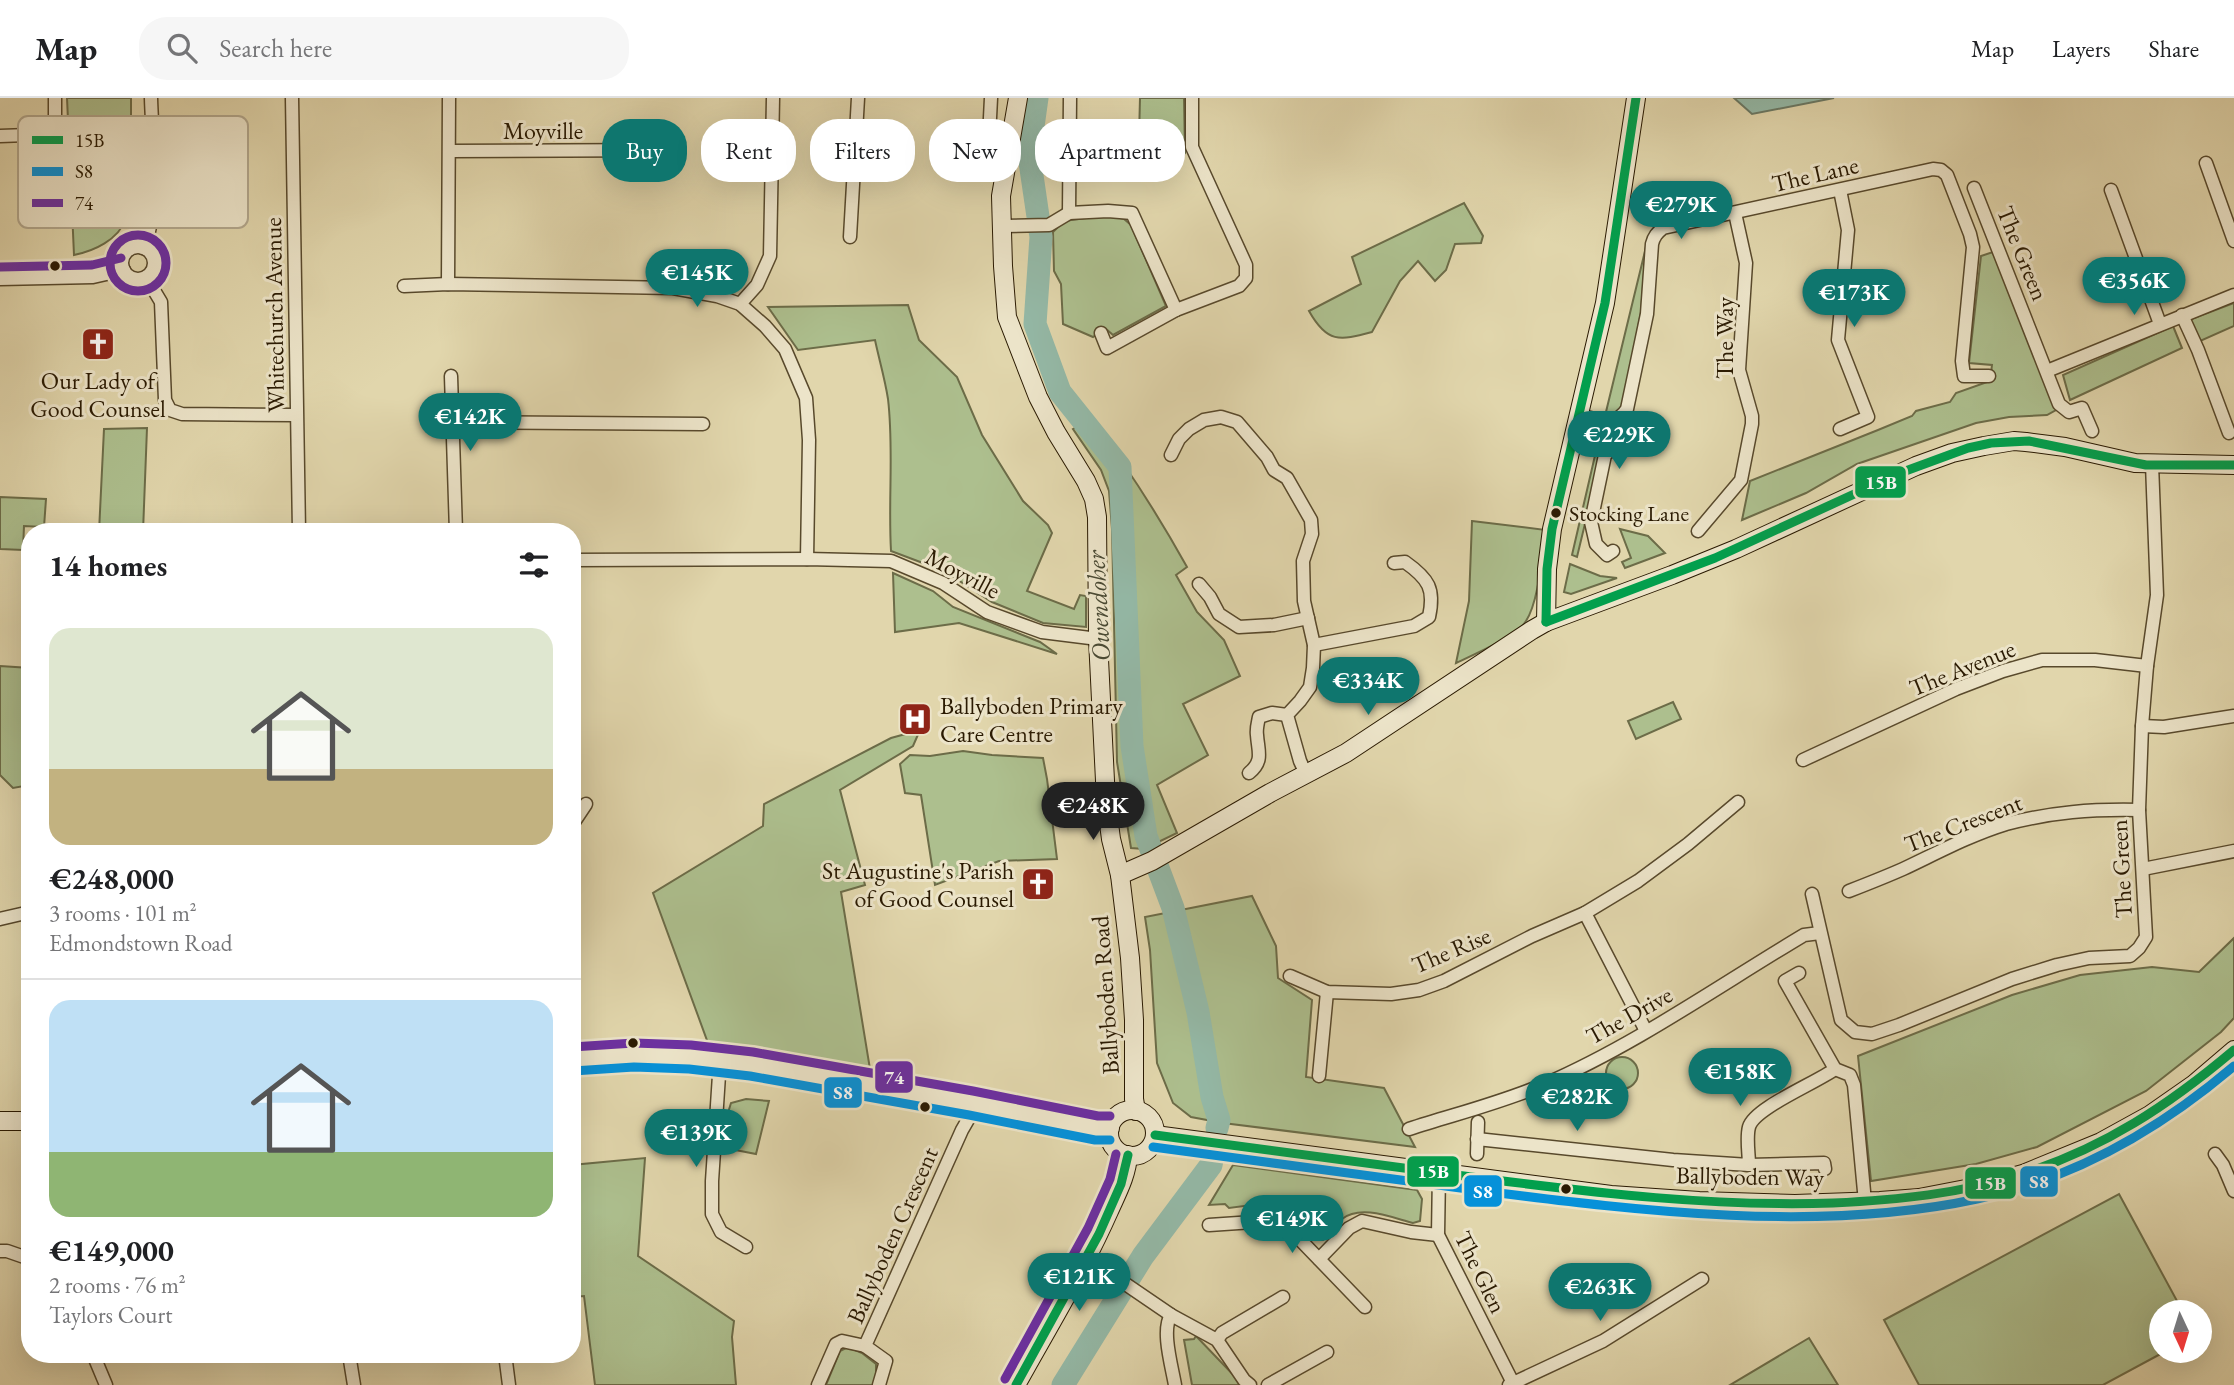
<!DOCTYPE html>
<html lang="en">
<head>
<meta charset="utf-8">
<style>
	body { margin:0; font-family:"EB Garamond",serif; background:#f6f6f6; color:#202124; height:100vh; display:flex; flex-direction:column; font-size:26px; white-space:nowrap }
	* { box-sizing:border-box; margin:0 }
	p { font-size:23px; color:#757577 }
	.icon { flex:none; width:38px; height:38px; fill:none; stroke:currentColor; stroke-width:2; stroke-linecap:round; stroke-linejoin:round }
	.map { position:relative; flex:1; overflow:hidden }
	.details { position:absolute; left:21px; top:425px; width:560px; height:840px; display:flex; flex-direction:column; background:#fff; border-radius:28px; box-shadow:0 7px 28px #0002 }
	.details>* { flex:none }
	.guide { position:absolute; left:602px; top:21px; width:665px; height:63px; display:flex; gap:14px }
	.needle { width:46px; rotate:176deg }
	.tools { position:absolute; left:2149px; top:1202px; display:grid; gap:14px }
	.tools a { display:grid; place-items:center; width:63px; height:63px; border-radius:50%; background:#fff; box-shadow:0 7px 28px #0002; font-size:35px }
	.price { position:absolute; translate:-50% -60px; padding:0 16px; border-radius:24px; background:#0f766e; color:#fff; font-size:23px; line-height:46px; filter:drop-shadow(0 2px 4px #0008) }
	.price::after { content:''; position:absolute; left:50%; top:42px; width:21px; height:16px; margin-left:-10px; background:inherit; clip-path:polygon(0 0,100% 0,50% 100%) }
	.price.selected { background:#222; color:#fff }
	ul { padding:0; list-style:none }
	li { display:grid; align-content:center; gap:14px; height:371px; padding:0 28px }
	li+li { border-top:2px solid #e0e0e0 }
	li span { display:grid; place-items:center; height:217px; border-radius:21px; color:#555 }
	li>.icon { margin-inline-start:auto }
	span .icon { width:126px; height:126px; fill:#fffc; stroke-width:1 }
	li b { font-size:30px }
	h2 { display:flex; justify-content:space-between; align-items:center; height:84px; padding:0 28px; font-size:30px }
	.chip { padding:0 24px; border-radius:28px; background:#fff; box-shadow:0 7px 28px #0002; font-size:24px; line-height:63px }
	.chip.selected { background:#0f766e; color:#fff }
	header { display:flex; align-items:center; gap:42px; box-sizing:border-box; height:98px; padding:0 35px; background:#fff; border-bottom:2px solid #e0e0e0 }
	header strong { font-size:33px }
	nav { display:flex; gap:38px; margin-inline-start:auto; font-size:24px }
	.search { width:490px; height:63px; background:#f6f6f6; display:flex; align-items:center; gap:18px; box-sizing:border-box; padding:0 24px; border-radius:28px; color:#757577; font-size:26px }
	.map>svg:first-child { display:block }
	.green { fill:#adbf8e; stroke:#6c6c48; stroke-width:2 }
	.water { fill:#94b9a7; stroke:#6a7965; stroke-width:2 }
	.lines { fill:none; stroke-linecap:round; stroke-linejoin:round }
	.river { stroke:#94b9a7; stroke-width:23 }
	.street-casing { stroke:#58492c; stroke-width:15 }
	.secondary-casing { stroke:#2a1a02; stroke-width:20 }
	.street { stroke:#ece4c9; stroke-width:12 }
	.secondary { stroke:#ece4c9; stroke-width:18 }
	.bus-1-casing { stroke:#ece4c9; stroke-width:14 }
	.bus-2-casing { stroke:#ece4c9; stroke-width:14 }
	.bus-3-casing { stroke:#ece4c9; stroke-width:14 }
	.bus-1 { stroke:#029f4d; stroke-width:9 }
	.bus-2 { stroke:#0691d9; stroke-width:9 }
	.bus-3 { stroke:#6c30a1; stroke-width:9 }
	.bus-dot { fill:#2a1a02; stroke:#ece4c9; stroke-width:2.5 }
	.labels { text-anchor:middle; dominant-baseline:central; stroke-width:6; stroke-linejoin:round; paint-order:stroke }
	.bus-label { font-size:22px; fill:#2a1a02; stroke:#ece4c9; text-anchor:start }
	.street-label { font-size:24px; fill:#2a1a02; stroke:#ece4c9 }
	.poi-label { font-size:24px; fill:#2a1a02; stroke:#ece4c9 }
	.water-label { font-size:26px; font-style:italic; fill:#4a4a34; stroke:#ece4c9 }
	.key { fill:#ece4c9; stroke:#b2a78d; stroke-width:2 }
	.key-label { font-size:19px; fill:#2a1a02 }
	.line-badge { stroke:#ece4c9; stroke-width:2.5 }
	.badge-label { font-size:19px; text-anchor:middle; font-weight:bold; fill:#fff }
</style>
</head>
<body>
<header>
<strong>Map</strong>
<div class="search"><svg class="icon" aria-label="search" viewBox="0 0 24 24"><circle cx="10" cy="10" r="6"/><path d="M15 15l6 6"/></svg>Search here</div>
<nav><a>Map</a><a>Layers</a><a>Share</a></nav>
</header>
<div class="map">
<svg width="2234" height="1287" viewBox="0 0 2234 1287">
	<rect width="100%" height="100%" fill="#e1d6ac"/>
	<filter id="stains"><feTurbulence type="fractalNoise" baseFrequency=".00286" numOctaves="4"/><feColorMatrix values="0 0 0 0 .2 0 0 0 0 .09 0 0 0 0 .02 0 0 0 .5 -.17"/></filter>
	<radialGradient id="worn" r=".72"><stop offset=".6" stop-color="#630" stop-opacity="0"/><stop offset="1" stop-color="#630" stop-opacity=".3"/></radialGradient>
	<g class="green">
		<path d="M67,0H131C131,28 131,55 131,83C130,95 131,109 126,121C118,142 94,153 74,157Z"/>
		<polygon points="1140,0 1184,0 1185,55 1175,69 1151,83 1138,78"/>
		<path d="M1464,105L1483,138L1481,145L1455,146L1446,172L1435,183L1418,163L1400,183L1372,234C1339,243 1327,245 1309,213L1361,186L1352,159Z"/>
		<polygon points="1108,117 1124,121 1131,127 1166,208 1113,237 1105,230 1093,239 1063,226 1061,186 1054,173 1053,134 1064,123"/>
		<polygon points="1646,149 1641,214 1623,308 1618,315 1605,318"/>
		<polygon points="1993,154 2056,312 2047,317 2009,319 1976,325 1857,366 1806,395 1742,422 1750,383 1878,332 1912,318 1916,313 1950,304 1956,295 1990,283 1992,267 1969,265 1981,158"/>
		<polygon points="2234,205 2234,228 2198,244 2189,222"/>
		<path d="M908,207L919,242L957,279L982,337L1023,403L1048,427L1052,435L1027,493L1074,511L1080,497L1086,498V529L1043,525L992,504L944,473L891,453C888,402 894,351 888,301C885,281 879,261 875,242L798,252L768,209Z"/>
		<polygon points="2173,228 2182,250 2070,302 2063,277"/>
		<path d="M1091,321C1127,368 1158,417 1187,469L1176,477L1197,514L1224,542L1240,578L1183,606L1208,657L1157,687L1177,735L1144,751L1131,750L1117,664L1112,431L1109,393L1101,372L1073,331Z"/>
		<polygon points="1615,328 1618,339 1602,355 1577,459 1572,457 1600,336"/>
		<polygon points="147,330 143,434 99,434 104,331"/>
		<polygon points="0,399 46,401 44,429 24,428 23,452 0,451"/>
		<path d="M1472,423L1546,432C1542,456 1539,503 1526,523C1517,538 1473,557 1456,565L1469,503Z"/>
		<polygon points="1620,431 1648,438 1665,455 1625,470 1622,464 1631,460"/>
		<polygon points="1570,466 1600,478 1617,480 1571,496 1564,494"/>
		<polygon points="893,475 933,493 953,509 1040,544 1057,556 959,525 895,534"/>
		<polygon points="0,568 30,570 30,687 13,690 0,677"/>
		<polygon points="1673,604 1681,621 1636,641 1628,623"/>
		<polygon points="920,632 913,648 840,692 865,787 841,794 870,971 708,945 653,795 763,728 764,706 891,640"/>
		<polygon points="963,653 992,657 1043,660 1047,681 1057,761 999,763 935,787 921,697 905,695 900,666 910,657 930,658"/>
		<polygon points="1252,798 1276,848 1278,880 1312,902 1306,979 1384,990 1415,1049 1223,1025 1191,1019 1173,1005 1157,965 1150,852 1145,819"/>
		<polygon points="2234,840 2234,920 2221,934 2146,993 2037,1049 1976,1066 1871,1083 1858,958 2012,897 2080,877 2152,869 2199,874"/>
		<circle cx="1622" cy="975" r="16"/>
		<polygon points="746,1001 769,1003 756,1056 725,1050 727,1018 731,1005"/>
		<polygon points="645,1060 638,1158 734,1223 732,1239 736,1287 595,1287 584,1198 572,1199 572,1067"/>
		<path d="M1233,1067L1417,1092L1422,1101L1420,1123L1413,1125C1393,1120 1361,1106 1342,1121C1335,1127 1329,1135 1323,1142H1312L1281,1115H1261L1259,1106L1229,1110L1225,1106L1209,1107Z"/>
		<polygon points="2119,1096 2183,1214 2161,1214 2161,1253 2166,1253 2103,1287 1919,1287 1884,1222"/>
		<polygon points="1196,1238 1243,1287 1192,1287 1184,1242 1194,1241"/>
		<polygon points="1809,1240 1838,1287 1730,1287"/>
		<polygon points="848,1249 862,1255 876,1266 876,1280 873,1287 826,1287 840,1253"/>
	</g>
	<polygon class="water" points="1734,0 1834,0 1752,16"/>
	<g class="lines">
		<g class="river">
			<polyline points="1037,0 1029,57 1041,139 1035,226 1060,294 1120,369 1132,648 1146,738 1173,810 1198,914 1212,999 1219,1022 1217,1030"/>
			<polyline points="1063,1287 1143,1158 1211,1067 1212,1062"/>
		</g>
		<g class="street-casing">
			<g id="street">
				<polyline points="292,0 299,434"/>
				<polyline points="0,38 55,36 55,0"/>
				<polyline points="450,53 678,52"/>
				<polyline points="988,59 991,0"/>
				<polyline points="2206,65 2234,143"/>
				<polyline points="1974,90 2059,306 2069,314 2082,310 2092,333"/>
				<polyline points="2111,92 2160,226"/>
				<polyline points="1069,115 1070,0"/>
				<polyline points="1002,128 1049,127 1069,115 1108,113 1132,115 1176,212"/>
				<polyline points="850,139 858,0"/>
				<circle cx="138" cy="165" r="16"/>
				<path d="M143,150C161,115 152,40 151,0"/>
				<polyline points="146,179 161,204 165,302 170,312 182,316 296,317"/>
				<polyline points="0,181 93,179 124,172"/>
				<polyline points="448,186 449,0"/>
				<polyline points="404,188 448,186 673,190 717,198 740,206 765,228 785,251 806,300 809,342 807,461"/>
				<polyline points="740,206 757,187 770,158 773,0"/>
				<polyline points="2182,217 2198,252 2229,335"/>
				<polyline points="1101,235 1107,250 1176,212 1239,188 1246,180 1246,167 1192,49 1192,0"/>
				<polyline points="2047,273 2234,197"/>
				<polyline points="451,278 456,434"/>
				<path d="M1579,317C1597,321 1615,330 1627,311L1647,216L1652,146C1654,138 1657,135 1663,130L1933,71L1941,72L1947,77L1970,136L1973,149L1962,263L1964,278H1989"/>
				<polyline points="452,324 703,326"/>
				<polyline points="1840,331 1868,319 1838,242 1848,132 1840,92"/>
				<polyline points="1171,357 1179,341 1189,331 1204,322 1221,319 1237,324 1267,359 1274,372 1287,380 1311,422 1312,436 1303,463 1304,503 1314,547 1313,570 1310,589 1300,603 1287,617 1300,663 1306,676"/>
				<polyline points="1698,433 1741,382 1752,326 1752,318 1739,272 1746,165 1735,115"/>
				<polyline points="1613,453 1607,457 1596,446 1591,424 1605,357 1620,344 1623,338 1618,322"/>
				<polyline points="572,462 807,461 891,463 943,485 987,514 1042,534 1098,541"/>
				<polyline points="1199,486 1210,499 1219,516 1239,529 1274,527 1308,520"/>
				<path d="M1314,547L1414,528L1429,519C1435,491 1429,481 1405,464L1394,465"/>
				<polyline points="2142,628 2164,629 2234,618"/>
				<polyline points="1803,662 1956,591 2003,573 2042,562 2095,562 2147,568"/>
				<path d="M1249,675C1264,663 1258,653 1257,637C1256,631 1258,624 1259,619L1272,615L1287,617"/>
				<polyline points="572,727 586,706"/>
				<polyline points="2143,771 2234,753"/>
				<path d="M1849,793C1867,786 1885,779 1903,771C1937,755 1970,737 2006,726C2052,714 2092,711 2139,712"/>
				<polyline points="1812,796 1841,922 1855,934 1872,936 1899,927 2012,881 2057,867 2089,860 2130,858 2139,850 2146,839 2139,712 2142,628 2147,568 2157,497 2152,366"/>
				<polyline points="1585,815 1638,783 1688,746 1738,704"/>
				<polyline points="0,821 30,814"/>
				<polyline points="1799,875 1785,883 1835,971 1850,977 1854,987 1865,1104"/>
				<polyline points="1290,878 1327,894 1391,896 1419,892 1444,883 1532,838 1585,815 1646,933"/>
				<polyline points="720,962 712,1083 712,1116 721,1134 746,1149"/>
				<polyline points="1319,978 1327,894"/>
				<path d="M1409,1031C1455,1016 1501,1005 1545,986C1635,947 1720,887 1804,837L1820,835"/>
				<path d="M1477,1041L1673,1062L1749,1067C1749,1056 1746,1040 1749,1029C1754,1010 1816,985 1835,971"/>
				<polyline points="1477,1056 1478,1024"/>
				<polyline points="2215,1056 2223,1067 2234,1093"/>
				<polyline points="1749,1067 1824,1065 1825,1071"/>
				<polyline points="1439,1075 1438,1137 1513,1285"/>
				<polyline points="1209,1127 1268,1123 1284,1125 1365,1209"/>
				<polyline points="0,1153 7,1153 30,1161"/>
				<polyline points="1319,1161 1349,1130 1362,1123 1411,1134 1438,1137"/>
				<polyline points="1085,1162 1108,1174 1171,1217 1217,1242 1244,1282 1250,1287"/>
				<path d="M1171,1217C1161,1232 1172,1269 1175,1287"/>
				<polyline points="1217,1242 1222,1235 1283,1199"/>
				<polyline points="93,1256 106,1287"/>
				<polyline points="349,1256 354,1287"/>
				<polyline points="505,1256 509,1287"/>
				<polyline points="818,1287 836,1246 842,1243 865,1248"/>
				<polyline points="879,1287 886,1263 865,1248 962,1032 977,1006"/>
				<polyline points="1268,1287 1327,1254"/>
				<polyline points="1509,1287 1603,1243 1702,1181"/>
			</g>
		</g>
		<g class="secondary-casing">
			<g id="secondary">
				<polyline points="1018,0 1001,98 1003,168 1007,219 1038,299 1056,334 1086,383 1094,401 1097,419 1098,541 1106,703 1111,741 1120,777 1130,860 1134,922 1134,1001 1136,1013"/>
				<polyline points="1546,524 1547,471 1552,431 1605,205 1636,0"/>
				<polyline points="1120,777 1152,763 1270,695 1346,655 1532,532 1546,524 1672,477 1736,451 1916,368 1952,355 1984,348 2014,343 2026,344 2065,349 2135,365 2234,367"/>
				<polyline points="572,961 634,957 690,959 752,966 971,1005 1097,1030 1110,1030"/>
				<circle cx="1132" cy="1035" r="23"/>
				<polyline points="0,1023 30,1023"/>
				<polyline points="1155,1037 1611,1097 1699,1103 1795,1106 1880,1103 1919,1100 1976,1089 2023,1076 2101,1044 2150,1017 2193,987 2234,952"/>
				<path d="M1016,1287C1048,1229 1082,1174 1109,1113C1117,1095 1127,1077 1128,1057"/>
			</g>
		</g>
		<use href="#street" class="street"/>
		<use href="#secondary" class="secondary"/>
		<g class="bus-1-casing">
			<g id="bus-1">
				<polyline points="1546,524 1715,460 1900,375 1968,350 1991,345 2029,343 2146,367 2234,367"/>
				<polyline points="1546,524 1547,471 1552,431 1605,205 1636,0"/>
				<path d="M1155,1037C1263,1051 1371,1065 1479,1080C1597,1095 1714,1109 1833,1105C1897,1102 1960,1096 2022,1076C2104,1050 2169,1007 2234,952"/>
				<polyline points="1016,1287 1099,1136 1121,1086 1128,1057"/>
			</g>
		</g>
		<g class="bus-2-casing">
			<g id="bus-2">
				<polyline points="573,973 634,969 689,971 750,978 969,1017 1095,1042 1110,1042"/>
				<path d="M1153,1049C1263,1064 1373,1078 1483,1093C1641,1113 1820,1135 1977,1101C2073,1081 2160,1031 2234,968"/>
			</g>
		</g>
		<g class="bus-3-casing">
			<g id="bus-3">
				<circle cx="138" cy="165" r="28"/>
				<polyline points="0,169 92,167 121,160"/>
				<polyline points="572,949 634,945 691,947 753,954 973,993 1098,1018 1110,1018"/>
				<polyline points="1005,1281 1088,1130 1110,1081 1116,1056"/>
			</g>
		</g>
		<use href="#bus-1" class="bus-1"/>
		<use href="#bus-2" class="bus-2"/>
		<use href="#bus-3" class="bus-3"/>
	</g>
	<defs>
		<g id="church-square" transform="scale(1.75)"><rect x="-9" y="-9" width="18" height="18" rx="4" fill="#8f2418" stroke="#ece4c9"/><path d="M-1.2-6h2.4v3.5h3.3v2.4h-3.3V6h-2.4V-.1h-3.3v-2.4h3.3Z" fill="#fff"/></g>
		<g id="hospital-square" transform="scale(1.75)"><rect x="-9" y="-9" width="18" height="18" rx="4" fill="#8f2418" stroke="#ece4c9"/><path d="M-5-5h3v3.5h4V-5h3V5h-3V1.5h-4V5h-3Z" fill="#fff"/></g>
	</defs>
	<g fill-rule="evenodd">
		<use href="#church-square" x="98" y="246"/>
		<use href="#hospital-square" x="915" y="621"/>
		<use href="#church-square" x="1038" y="786"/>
	</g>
	<g class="bus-dot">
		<circle cx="55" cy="168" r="6"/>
		<circle cx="1556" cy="415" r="6"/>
		<circle cx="633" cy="945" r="6"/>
		<circle cx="925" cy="1009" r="6"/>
		<circle cx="1566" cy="1091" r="6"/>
	</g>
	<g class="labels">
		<g class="bus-label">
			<text x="1569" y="415">Stocking Lane</text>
		</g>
		<g class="street-label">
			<text x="543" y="32">Moyville</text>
			<text transform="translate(1815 76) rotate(-13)">The Lane</text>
			<text transform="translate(2023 155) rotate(68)">The Green</text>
			<text transform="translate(274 217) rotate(-91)">Whitechurch Avenue</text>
			<text transform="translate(1724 240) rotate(-90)">The Way</text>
			<text transform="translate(963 475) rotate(28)">Moyville</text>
			<text transform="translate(1962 570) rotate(-22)">The Avenue</text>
			<text transform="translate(1963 725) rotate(-21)">The Crescent</text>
			<text transform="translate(2121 771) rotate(-93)">The Green</text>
			<text transform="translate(1451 852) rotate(-23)">The Rise</text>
			<text transform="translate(1105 897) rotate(-94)">Ballyboden Road</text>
			<text transform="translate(1629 917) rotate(-29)">The Drive</text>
			<text transform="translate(1750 1078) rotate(1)">Ballyboden Way</text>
			<text transform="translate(892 1137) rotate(-66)">Ballyboden Crescent</text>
			<text transform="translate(1481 1174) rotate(64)">The Glen</text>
		</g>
		<g class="poi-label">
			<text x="98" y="282">Our Lady of<tspan x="98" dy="28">Good Counsel</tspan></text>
			<text x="940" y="607" text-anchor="start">Ballyboden Primary<tspan x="940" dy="28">Care Centre</tspan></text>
			<text x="1014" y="772" text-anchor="end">St Augustine's Parish<tspan x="1014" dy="28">of Good Counsel</tspan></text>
		</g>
		<g class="water-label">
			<text transform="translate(1098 508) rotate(-93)">Owendoher</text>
		</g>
	</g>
	<rect x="18" y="18" width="230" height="112" rx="10" class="key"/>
	<rect x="32" y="38" width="31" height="8" fill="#029f4d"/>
	<rect x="32" y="69" width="31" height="9" fill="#0691d9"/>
	<rect x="32" y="101" width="31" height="8" fill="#6c30a1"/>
	<g class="key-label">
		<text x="75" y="49">15B</text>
		<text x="75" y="80">S8</text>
		<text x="75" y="112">74</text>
	</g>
	<g class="line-badge">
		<rect x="1854" y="367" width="53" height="34" rx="7" fill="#029f4d"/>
		<rect x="874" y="962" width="40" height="34" rx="7" fill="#6c30a1"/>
		<rect x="823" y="978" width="40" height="33" rx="7" fill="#0691d9"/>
		<rect x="1406" y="1057" width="54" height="33" rx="7" fill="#029f4d"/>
		<rect x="2019" y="1067" width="40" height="33" rx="7" fill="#0691d9"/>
		<rect x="1964" y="1068" width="53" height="34" rx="7" fill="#029f4d"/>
		<rect x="1463" y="1076" width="40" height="34" rx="7" fill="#0691d9"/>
	</g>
	<g class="badge-label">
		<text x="1881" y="391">15B</text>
		<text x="894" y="986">74</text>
		<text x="843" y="1001">S8</text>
		<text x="1433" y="1080">15B</text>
		<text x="2039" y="1090">S8</text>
		<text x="1990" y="1092">15B</text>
		<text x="1483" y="1100">S8</text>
	</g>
	<rect width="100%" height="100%" filter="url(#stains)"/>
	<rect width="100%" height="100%" fill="url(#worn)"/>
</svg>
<div class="tools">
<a><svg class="needle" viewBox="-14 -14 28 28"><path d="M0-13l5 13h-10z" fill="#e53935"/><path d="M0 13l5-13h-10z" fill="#757577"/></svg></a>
</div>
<b class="price" style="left:1681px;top:143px">€279K</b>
<b class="price" style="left:697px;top:211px">€145K</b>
<b class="price" style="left:2134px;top:219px">€356K</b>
<b class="price" style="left:1854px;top:231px">€173K</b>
<b class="price" style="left:470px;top:355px">€142K</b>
<b class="price" style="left:1619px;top:373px">€229K</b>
<b class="price" style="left:1368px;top:619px">€334K</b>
<b class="price selected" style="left:1093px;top:744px">€248K</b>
<b class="price" style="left:1740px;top:1010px">€158K</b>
<b class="price" style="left:1577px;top:1035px">€282K</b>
<b class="price" style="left:696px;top:1071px">€139K</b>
<b class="price" style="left:1292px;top:1157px">€149K</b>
<b class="price" style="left:1079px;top:1215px">€121K</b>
<b class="price" style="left:1600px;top:1225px">€263K</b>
<div class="guide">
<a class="chip selected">Buy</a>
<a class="chip">Rent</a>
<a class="chip">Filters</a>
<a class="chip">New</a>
<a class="chip">Apartment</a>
</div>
<section class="details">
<h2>14 homes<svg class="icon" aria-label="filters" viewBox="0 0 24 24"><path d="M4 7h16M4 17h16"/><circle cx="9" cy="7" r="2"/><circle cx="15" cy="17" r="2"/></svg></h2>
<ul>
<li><span style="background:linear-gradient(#dfe7d0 65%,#c2b280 0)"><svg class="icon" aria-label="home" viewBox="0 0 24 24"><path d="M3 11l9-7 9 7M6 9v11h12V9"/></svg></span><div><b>€248,000</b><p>3 rooms · 101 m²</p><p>Edmondstown Road</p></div></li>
<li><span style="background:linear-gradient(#bfe0f5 70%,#8fb573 0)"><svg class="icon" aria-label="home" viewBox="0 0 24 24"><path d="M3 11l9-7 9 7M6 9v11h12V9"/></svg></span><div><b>€149,000</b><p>2 rooms · 76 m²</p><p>Taylors Court</p></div></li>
</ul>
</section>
</div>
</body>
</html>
